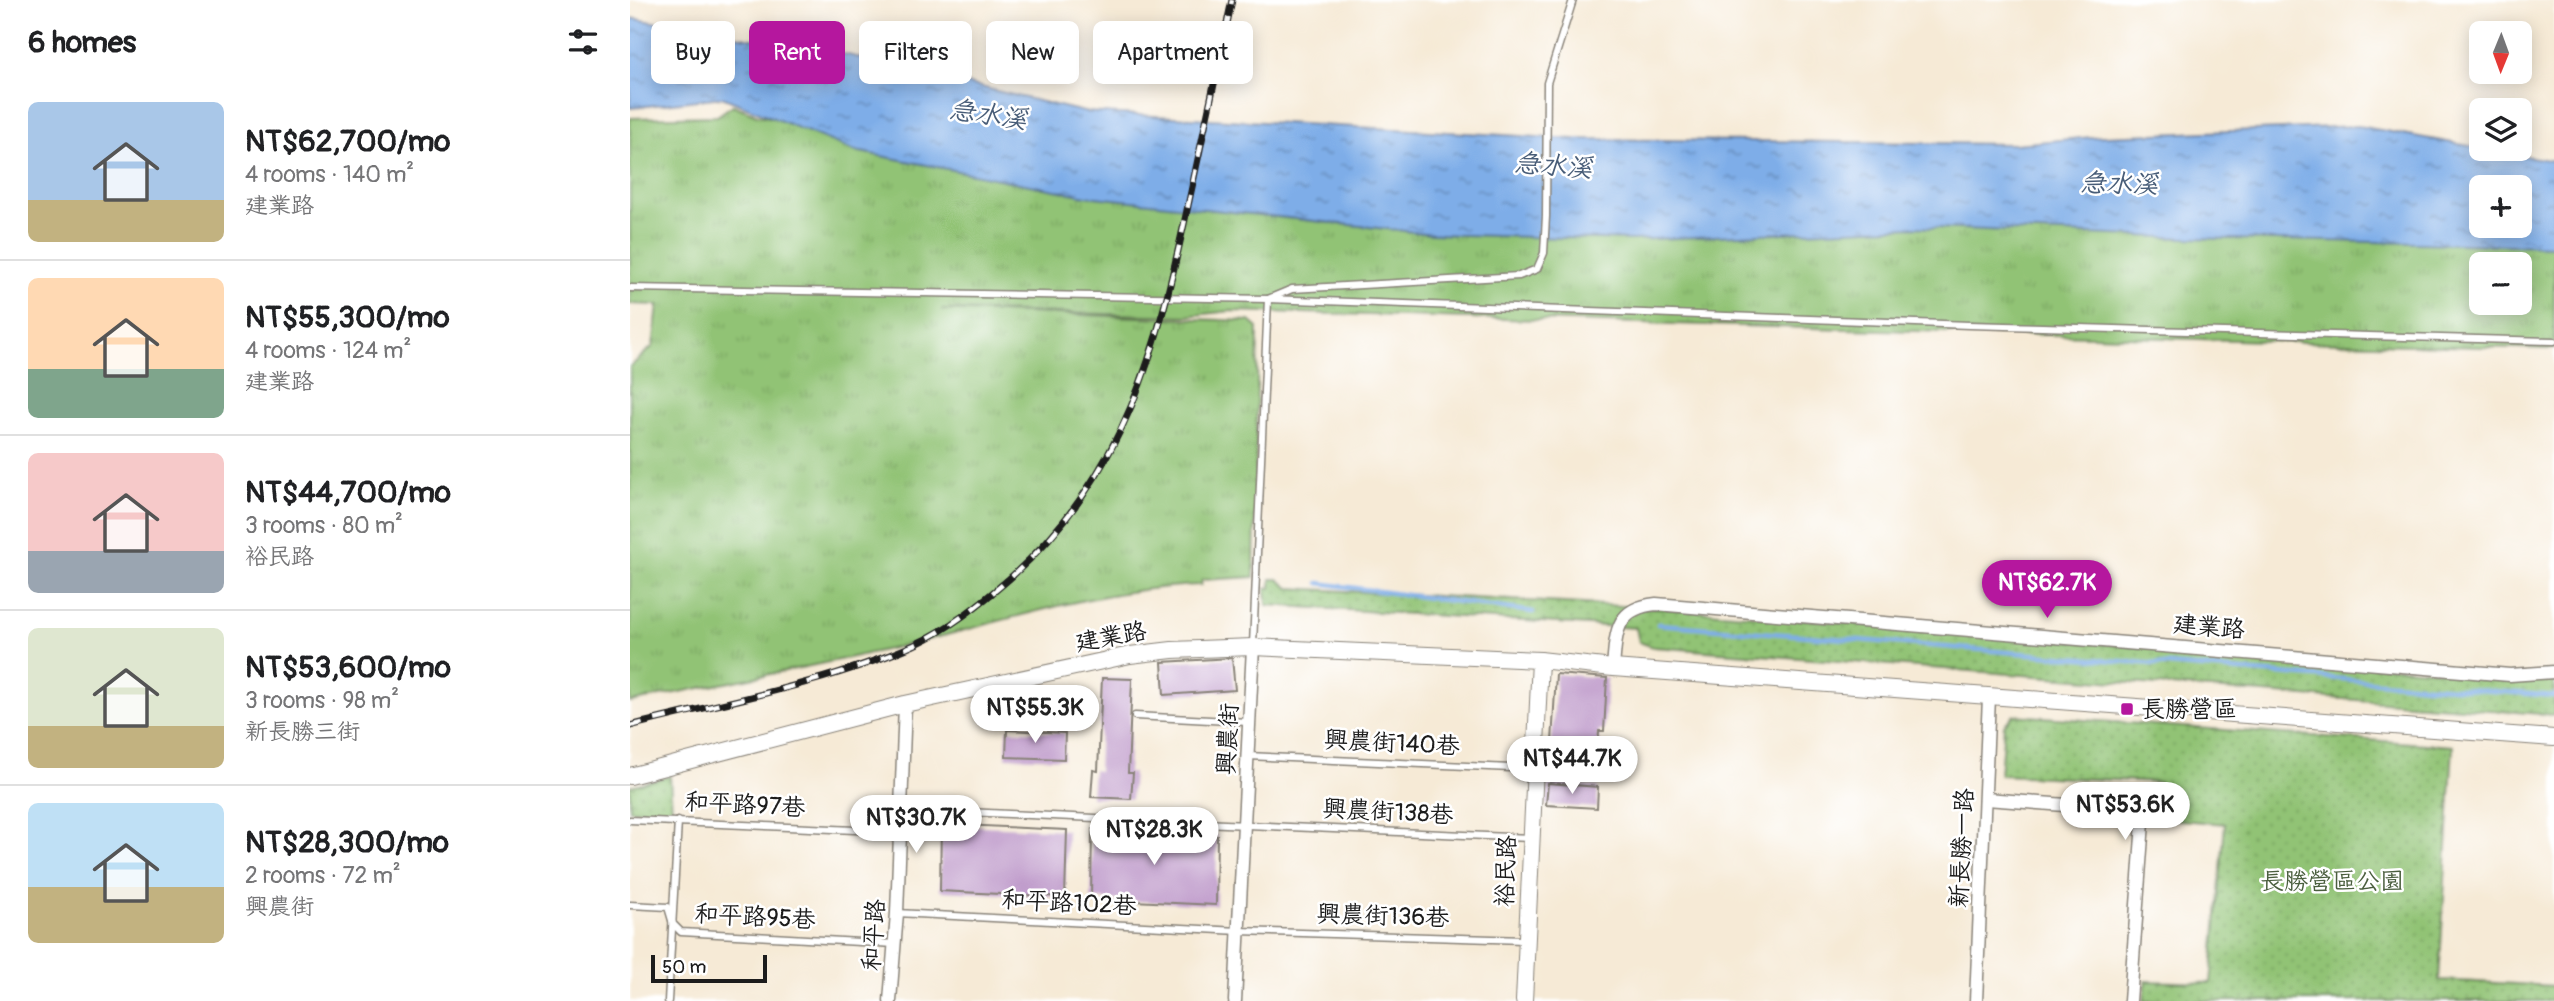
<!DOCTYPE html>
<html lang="en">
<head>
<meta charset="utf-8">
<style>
	body { margin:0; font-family:Pangolin,"LXGW WenKai TC",sans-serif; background:#f2f2f2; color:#202124; height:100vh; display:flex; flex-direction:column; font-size:26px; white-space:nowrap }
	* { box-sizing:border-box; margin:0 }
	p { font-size:23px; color:#757577 }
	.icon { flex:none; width:38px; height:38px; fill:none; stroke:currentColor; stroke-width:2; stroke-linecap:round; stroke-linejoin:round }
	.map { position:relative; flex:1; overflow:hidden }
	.drawer { display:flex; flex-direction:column; background:#fff; width:630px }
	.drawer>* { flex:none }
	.hud { position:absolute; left:21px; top:21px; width:665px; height:63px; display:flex; gap:14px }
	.needle { width:46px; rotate:181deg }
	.fabs { position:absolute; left:1839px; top:21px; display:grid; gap:14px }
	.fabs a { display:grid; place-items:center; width:63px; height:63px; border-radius:10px; background:#fff; box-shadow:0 4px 18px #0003; font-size:35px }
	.scale { position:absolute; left:21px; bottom:18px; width:116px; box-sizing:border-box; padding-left:7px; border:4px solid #1c1c1c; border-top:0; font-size:19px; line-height:24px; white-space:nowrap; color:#1c1c1c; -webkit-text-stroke:5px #fff; paint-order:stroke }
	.price { position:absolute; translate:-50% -60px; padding:0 16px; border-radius:24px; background:#fff; color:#222; font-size:23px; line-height:46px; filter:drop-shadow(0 2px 4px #0008) }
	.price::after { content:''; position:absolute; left:50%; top:42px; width:21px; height:16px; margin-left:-10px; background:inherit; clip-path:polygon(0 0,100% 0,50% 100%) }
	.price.selected { background:#b5179e; color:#fff }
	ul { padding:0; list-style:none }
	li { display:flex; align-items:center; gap:21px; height:175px; padding:0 28px }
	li+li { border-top:2px solid #e0e0e0 }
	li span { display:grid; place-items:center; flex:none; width:196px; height:140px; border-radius:10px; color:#555 }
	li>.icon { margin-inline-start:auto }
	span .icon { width:84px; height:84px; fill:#fffc; stroke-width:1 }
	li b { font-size:30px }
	h2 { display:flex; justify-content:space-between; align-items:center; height:84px; padding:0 28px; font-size:30px }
	.tag { padding:0 24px; border-radius:10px; background:#fff; box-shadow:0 4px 18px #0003; font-size:24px; line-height:63px }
	.tag.selected { background:#b5179e; color:#fff }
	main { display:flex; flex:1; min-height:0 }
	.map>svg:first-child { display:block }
	.grass { fill:url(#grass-tufts); stroke:#567048; stroke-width:2; fill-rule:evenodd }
	.park { fill:url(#park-dots); stroke:#567048; stroke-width:2 }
	.water { fill:url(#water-ripples); stroke:#4d6482; stroke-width:2; fill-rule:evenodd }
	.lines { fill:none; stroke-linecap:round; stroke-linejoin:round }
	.stream { stroke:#7eade8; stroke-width:4.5 }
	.building { fill:#bd98c9 }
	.service-casing { stroke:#898379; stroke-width:9 }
	.minor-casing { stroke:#898379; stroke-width:15 }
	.tertiary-casing { stroke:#898379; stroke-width:18 }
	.service { stroke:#fff; stroke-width:6 }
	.minor { stroke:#fff; stroke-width:12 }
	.tertiary { stroke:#fff; stroke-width:16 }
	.rail-casing { stroke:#1c1c1c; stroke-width:7 }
	.rail { stroke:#fff; stroke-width:4.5; stroke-dasharray:13; stroke-linecap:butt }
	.poi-dot { fill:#b5179e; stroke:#fff; stroke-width:2.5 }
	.labels { text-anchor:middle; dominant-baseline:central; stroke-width:5; stroke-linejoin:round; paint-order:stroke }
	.street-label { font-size:24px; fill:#1c1c1c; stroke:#fff }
	.poi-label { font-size:24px; fill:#1c1c1c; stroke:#fff; text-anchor:start }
	.park-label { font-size:24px; fill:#4b5f3f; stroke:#fff }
	.water-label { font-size:26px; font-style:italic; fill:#485d78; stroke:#fff }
</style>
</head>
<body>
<main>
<section class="drawer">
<h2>6 homes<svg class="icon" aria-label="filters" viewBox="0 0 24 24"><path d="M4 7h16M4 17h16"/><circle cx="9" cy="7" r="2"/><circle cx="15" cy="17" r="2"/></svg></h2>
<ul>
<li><span style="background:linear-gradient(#a9c7e8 70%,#c2b280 0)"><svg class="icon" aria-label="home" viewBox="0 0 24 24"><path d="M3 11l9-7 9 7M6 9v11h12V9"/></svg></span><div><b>NT$62,700/mo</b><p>4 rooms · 140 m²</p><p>建業路</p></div></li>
<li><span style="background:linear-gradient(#ffd9b3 65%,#7fa58c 0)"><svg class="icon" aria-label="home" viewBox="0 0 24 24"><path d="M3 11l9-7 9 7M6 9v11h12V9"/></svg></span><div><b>NT$55,300/mo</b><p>4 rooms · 124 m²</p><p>建業路</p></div></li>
<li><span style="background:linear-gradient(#f6c9c9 70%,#9aa5b1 0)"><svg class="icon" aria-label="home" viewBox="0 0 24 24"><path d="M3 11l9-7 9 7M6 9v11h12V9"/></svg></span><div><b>NT$44,700/mo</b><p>3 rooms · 80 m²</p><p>裕民路</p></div></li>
<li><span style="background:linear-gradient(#dfe7d0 70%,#c2b280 0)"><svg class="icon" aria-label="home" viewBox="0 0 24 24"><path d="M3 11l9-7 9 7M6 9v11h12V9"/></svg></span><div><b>NT$53,600/mo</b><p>3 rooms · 98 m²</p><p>新長勝三街</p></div></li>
<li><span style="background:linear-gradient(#bfe0f5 60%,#c2b280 0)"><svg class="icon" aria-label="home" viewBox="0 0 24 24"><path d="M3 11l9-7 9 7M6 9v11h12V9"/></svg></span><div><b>NT$28,300/mo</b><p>2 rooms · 72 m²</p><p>興農街</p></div></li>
</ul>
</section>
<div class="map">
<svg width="1924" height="1001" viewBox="0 0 1924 1001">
	<defs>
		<pattern id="grass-tufts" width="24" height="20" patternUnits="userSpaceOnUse" patternTransform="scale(1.75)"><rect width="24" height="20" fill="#91c374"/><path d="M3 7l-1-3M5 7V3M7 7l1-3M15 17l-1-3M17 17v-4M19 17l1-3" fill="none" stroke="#7ca764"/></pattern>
		<pattern id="park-dots" width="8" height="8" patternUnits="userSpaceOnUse" patternTransform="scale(1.75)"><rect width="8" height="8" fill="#91c374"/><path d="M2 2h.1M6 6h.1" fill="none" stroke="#7ca764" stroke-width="1.8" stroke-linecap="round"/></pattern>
		<pattern id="water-ripples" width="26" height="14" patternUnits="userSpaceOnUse" patternTransform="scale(1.75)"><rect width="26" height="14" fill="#7eade8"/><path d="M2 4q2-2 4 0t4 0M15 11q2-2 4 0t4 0" fill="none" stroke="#668cbb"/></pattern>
	</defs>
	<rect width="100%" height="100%" fill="#fff"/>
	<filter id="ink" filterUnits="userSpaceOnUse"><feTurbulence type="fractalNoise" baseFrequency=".0143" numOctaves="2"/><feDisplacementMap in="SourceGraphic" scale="14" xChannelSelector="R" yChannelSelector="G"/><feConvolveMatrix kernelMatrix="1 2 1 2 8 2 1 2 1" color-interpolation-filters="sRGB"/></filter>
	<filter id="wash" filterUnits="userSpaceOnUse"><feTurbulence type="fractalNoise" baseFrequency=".00686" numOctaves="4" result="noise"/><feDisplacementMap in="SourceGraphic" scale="28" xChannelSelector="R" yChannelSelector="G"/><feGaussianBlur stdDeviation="1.57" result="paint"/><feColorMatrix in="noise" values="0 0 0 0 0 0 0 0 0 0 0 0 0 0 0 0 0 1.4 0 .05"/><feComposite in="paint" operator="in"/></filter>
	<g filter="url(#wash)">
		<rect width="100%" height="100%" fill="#f6ead6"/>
		<path class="grass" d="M103,105L127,115L227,131L1691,227L1924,235V349C1483,340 1042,322 601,311L557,316L311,310L620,321L628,328L624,577L572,580L571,585C470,588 373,622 276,645C184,667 92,683 0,702V367L23,346L28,305L0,304V118L87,116ZM1852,264H1890V303H1852Z"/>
		<g class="park">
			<polygon points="641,579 648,579 659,588 1028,608 1924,680 1924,715 1023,647 1009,642 1006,628 637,605 636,588 641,588"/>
			<polygon points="1384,715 1823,746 1809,980 1924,986 1924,1001 1514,1001 1516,981 1581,983 1595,824 1529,818 1529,782 1370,775 1374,725"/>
			<polygon points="40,776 42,811 0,810 0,786"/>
		</g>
		<path class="water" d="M0,18L218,55L454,112L945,139L1385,144L1473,136L1728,126L1924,161V246L1555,238L1282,227L1002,240L802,234L456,196L225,151L92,97L0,108ZM1852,187H1890V226H1852Z"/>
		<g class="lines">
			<g class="stream">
				<polyline points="689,583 903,612"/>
				<polyline points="1028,624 1924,696"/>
			</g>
		</g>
		<g id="blocks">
			<g class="building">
				<polygon points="602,658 605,690 534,695 532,662"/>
				<polygon points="926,674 977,678 974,731 969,731 967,761 921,759"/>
				<polygon points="472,678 502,679 498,773 503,773 501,799 461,797 463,770 468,771"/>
				<polygon points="377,730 435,733 434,759 376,757"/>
				<polygon points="918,783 968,787 967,808 916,805"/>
				<polygon points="311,824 437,830 435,897 310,891"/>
				<polygon points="462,829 587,835 586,905 461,899"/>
			</g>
		</g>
	</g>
	<g filter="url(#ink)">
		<use href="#blocks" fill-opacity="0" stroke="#898379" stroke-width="2"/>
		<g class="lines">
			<g class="service-casing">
				<g id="service">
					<polyline points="0,288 638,299 1339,325 1924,341"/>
					<polyline points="623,645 638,299 662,289 889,276 907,269 914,253 916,216 917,83 943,0"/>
					<polyline points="505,716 618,722"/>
					<polyline points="618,756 903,769"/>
					<polyline points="271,809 900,838"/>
					<polyline points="0,820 270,832"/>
					<polyline points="0,905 38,907 43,924 51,932 265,944"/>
					<polyline points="267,913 609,931 894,940"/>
					<polyline points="38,1001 48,821"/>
				</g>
			</g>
			<g class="minor-casing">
				<g id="minor">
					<path d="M983,668C986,633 985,608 1026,604L1880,675L1924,672"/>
					<polyline points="1356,799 1502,810 1511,815 1513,822 1500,1001"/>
					<polyline points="260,1001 267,913 275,704"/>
					<polyline points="605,1001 623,647"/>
					<polyline points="1346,1001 1359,697"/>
				</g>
			</g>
			<g class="tertiary-casing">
				<g id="tertiary">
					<polyline points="0,776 275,704 500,655 542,650 623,647 910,660 983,668 1924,738"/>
					<polyline points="894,1001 910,660"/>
				</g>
			</g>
			<use href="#service" class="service"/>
			<use href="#minor" class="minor"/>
			<use href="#tertiary" class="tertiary"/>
			<g class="rail-casing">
				<path id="rail" d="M0,726C94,702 195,684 284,645C319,629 350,604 379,579C497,473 527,350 559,201C573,134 588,67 602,0"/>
			</g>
			<use href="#rail" class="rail"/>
		</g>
	</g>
	<rect class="poi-dot" x="1490" y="702" width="14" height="14" rx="3.5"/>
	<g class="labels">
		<g class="street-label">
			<text transform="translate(1579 627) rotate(5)">建業路</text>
			<text transform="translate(481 637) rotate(-10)">建業路</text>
			<text transform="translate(598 739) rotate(-87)">興農街</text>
			<text transform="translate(762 743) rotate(3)">興農街140巷</text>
			<text transform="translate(115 805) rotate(3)">和平路97巷</text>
			<text transform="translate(758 812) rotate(3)">興農街138巷</text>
			<text transform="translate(1332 848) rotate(-87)">新長勝一路</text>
			<text transform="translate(876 871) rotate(-88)">裕民路</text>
			<text transform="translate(439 903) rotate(3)">和平路102巷</text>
			<text transform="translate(753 916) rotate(2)">興農街136巷</text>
			<text transform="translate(125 917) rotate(3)">和平路95巷</text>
			<text transform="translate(244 935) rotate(-86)">和平路</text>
		</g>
		<g class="poi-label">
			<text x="1511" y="709">長勝營區</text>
		</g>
		<g class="park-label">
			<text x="1702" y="881">長勝營區公園</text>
		</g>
		<g class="water-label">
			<text transform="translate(358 115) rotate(8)">急水溪</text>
			<text transform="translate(923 166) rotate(4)">急水溪</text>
			<text transform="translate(1489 184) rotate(1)">急水溪</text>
		</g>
	</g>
</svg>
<div class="fabs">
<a><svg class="needle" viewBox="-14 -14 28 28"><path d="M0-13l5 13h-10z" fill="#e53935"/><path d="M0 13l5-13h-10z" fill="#757577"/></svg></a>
<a><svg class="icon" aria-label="layers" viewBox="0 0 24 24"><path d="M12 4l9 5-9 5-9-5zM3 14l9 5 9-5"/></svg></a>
<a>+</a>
<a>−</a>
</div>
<div class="scale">50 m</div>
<b class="price selected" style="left:1417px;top:620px">NT$62.7K</b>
<b class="price" style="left:405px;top:745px">NT$55.3K</b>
<b class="price" style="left:942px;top:796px">NT$44.7K</b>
<b class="price" style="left:1495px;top:842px">NT$53.6K</b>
<b class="price" style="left:286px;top:855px">NT$30.7K</b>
<b class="price" style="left:524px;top:867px">NT$28.3K</b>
<div class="hud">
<a class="tag">Buy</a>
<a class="tag selected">Rent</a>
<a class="tag">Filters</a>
<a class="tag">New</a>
<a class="tag">Apartment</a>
</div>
</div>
</main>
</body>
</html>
